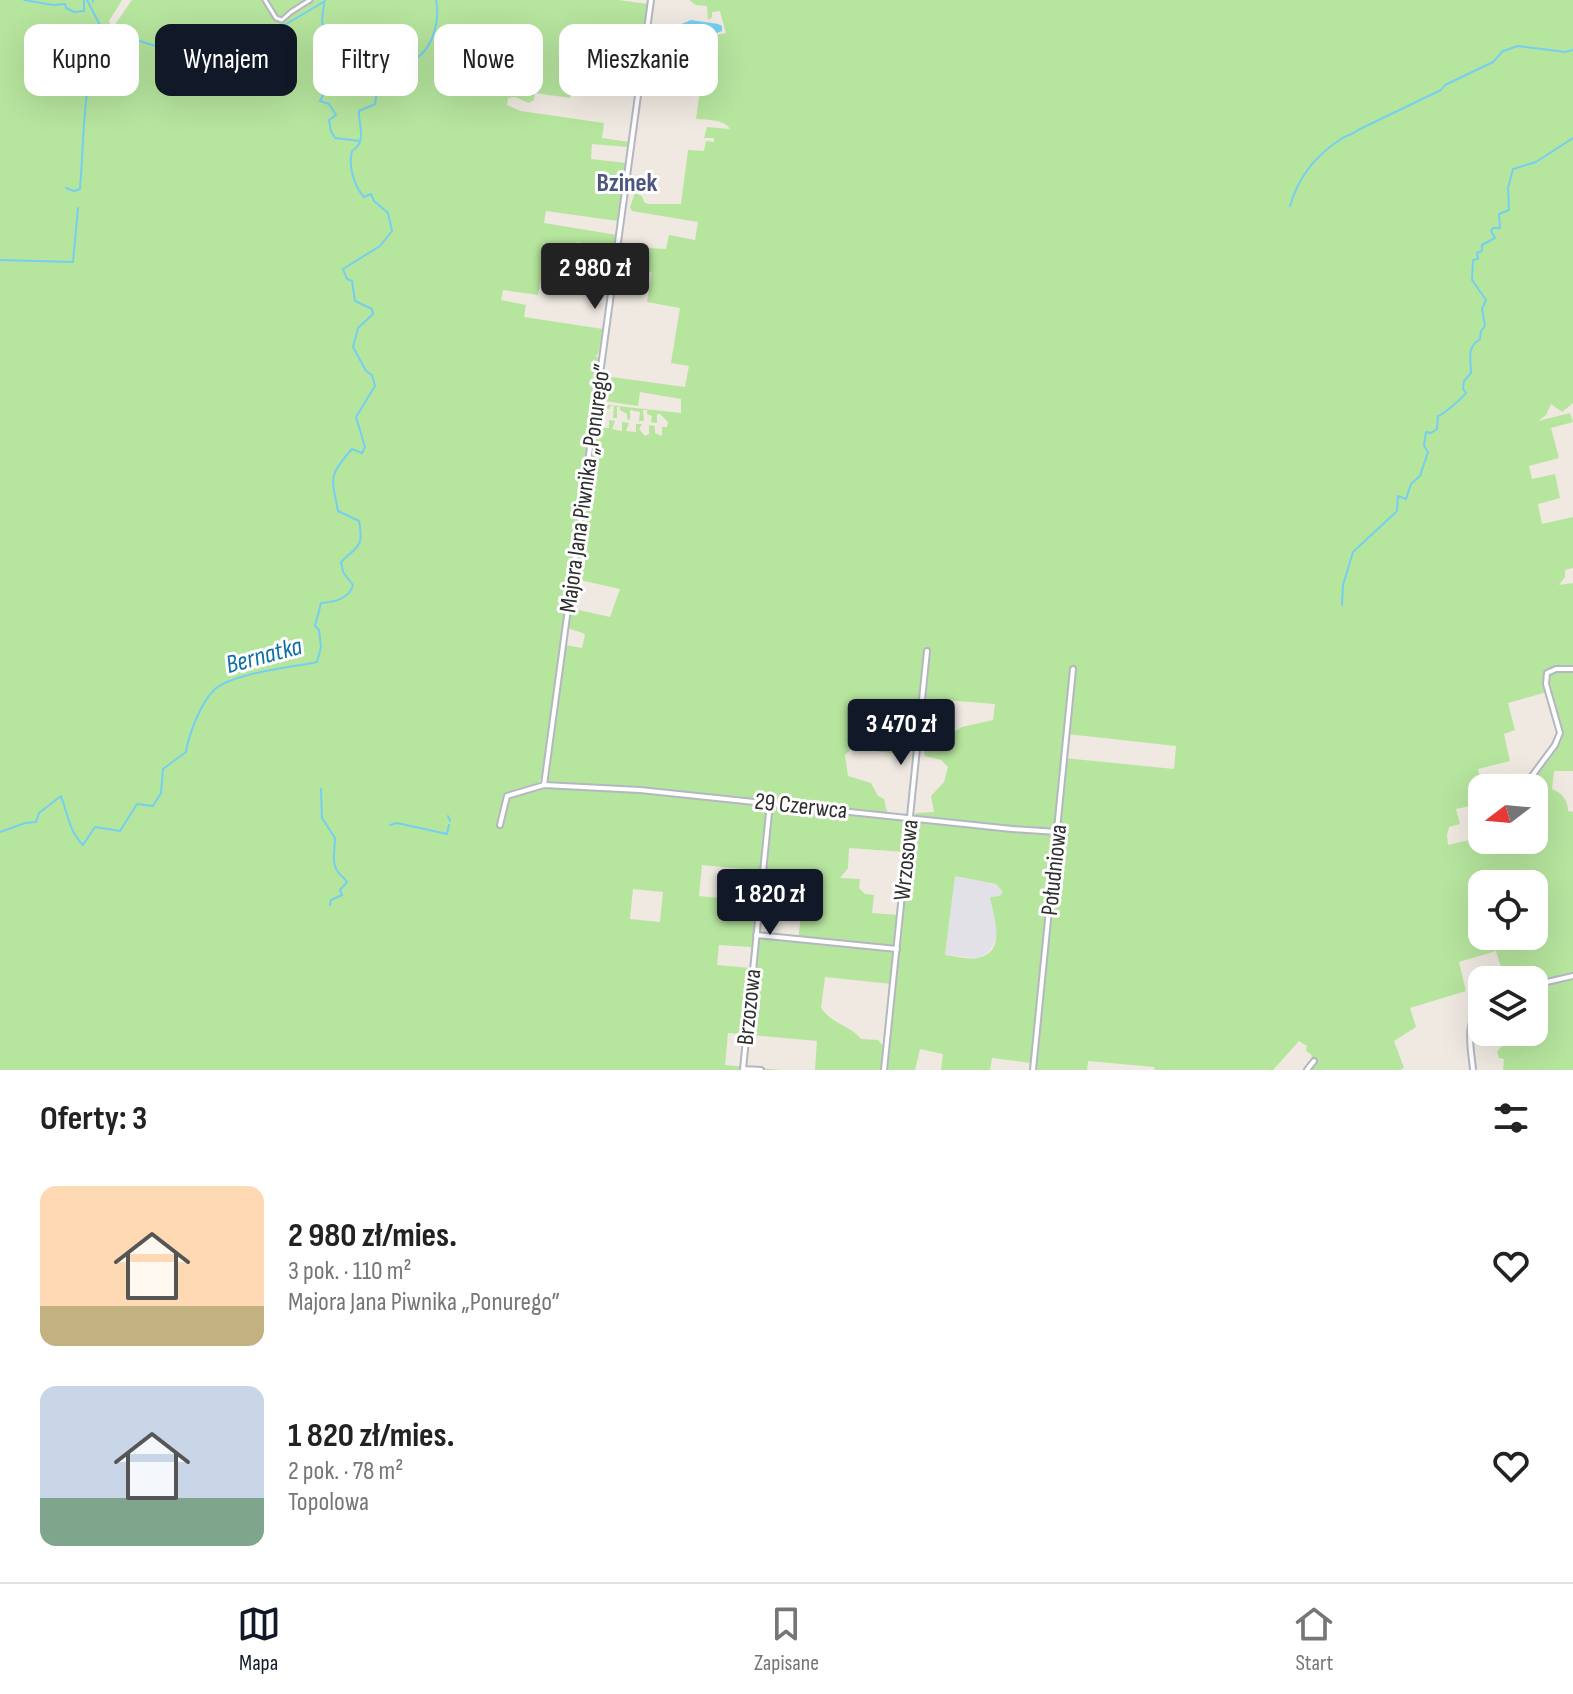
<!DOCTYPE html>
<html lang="pl">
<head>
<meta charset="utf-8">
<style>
	body { margin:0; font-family:"Sofia Sans Condensed",sans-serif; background:#f6f6f6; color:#222; height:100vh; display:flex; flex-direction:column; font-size:30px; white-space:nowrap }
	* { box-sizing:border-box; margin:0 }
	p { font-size:26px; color:#767676 }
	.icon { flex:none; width:44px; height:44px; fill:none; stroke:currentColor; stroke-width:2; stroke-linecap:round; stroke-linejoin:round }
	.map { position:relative; height:1070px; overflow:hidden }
	.panel { display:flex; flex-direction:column; background:#fff; flex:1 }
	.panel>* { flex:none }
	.top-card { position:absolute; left:24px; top:24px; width:800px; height:72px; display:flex; gap:16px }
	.needle { width:52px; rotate:254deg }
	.fabs { position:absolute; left:1468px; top:774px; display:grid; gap:16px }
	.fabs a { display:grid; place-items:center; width:80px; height:80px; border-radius:16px; background:#fff; box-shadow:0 8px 32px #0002; font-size:40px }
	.price { position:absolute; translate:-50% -68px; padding:0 18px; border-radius:8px; background:#111827; color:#fff; font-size:26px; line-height:52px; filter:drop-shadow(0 2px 4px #0008) }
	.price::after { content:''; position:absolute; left:50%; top:48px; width:24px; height:18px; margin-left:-12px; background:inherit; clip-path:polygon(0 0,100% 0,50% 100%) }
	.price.current { background:#222; color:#fff }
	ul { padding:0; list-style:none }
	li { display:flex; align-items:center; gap:24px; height:200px; padding:0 40px }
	li span { display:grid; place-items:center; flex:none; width:224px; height:160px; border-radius:16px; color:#555 }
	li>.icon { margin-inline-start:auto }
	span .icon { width:96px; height:96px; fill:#fffc; stroke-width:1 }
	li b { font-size:34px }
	h2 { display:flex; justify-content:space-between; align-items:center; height:96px; padding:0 40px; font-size:34px }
	.tag { padding:0 28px; border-radius:16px; background:#fff; box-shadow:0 8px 32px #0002; font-size:28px; line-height:72px }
	.tag.current { background:#111827; color:#fff }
	.dock { display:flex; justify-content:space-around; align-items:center; height:112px; border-top:2px solid #e0e0e0; background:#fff; font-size:22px; color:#767676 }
	.dock a { display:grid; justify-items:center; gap:4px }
	.dock .current { color:#111827 }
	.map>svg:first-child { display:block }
	.industrial { fill:#e3e1e8 }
	.green { fill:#b6e59e; fill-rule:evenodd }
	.water { fill:#75cff0 }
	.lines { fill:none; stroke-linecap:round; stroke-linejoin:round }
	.stream { stroke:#75cff0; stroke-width:2 }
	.pedestrian-casing { stroke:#b4b7c1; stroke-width:7 }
	.minor-casing { stroke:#b4b7c1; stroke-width:8 }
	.pedestrian { stroke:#fff; stroke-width:3 }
	.minor { stroke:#fff; stroke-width:4 }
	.labels { text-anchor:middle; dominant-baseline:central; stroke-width:6; stroke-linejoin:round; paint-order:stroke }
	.street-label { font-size:24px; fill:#2e2e2e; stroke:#fff }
	.neighbourhood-label { font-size:26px; font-weight:bold; fill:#4d5680; stroke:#fff }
	.water-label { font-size:26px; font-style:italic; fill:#0d6fa3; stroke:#fff }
</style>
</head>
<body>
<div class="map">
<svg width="1573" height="1070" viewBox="0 0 1573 1070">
	<rect width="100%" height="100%" fill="#efe9e1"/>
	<polygon class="industrial" points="955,876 996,884 1003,892 1000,896 991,897 997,919 997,937 989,951 978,958 945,955"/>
	<g class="green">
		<path d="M0,0H122L109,21L112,29L132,0H618L648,4L640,61L603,55L600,68L637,74L636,87L597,81L595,90L572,87L570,98L535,93L534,100L529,103L515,97L508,98L507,105L521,111L604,123L602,138L629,142L628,147L592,144L591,159L626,163L618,221L546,211L544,223L617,235L615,248L577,242L574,251L614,258L609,288L541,278L538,295L503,290L501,300L526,305L524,317L603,329L598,354L595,356L598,357L591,429L595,430L596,420L601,419L604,428H609V420L615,421L612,429L622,431V422L629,423L626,431L636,432V424H642L639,429L645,436L649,434V425L655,426V433L662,436V427H667L668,422L660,414H657V423L651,422L652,416L647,414V410H643L644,421H639L640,412L630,410V420L627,419V414L620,410V407H617V418H613L614,406H610V409L603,407L604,416L598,415L599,404L681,413V399L640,392L638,406L599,400L604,376L685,387L689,366L671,363L680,308L647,302L652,272L643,270L646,252H650L648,248L666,249L669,235L695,240L698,222L632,211L630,207L635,193L642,196L644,202L648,204H681L688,150L704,151L706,141L714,142V138H704L707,127L730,129C724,119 707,120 696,119L706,49L714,50L715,40L679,39L677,35L712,36L726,33L720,11L712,12V17L708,20L707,6L696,5L689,0H1573V403L1562,412L1551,404L1546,415L1538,421L1570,413L1573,422L1551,428L1559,458L1529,466L1532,479L1555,474L1560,498L1538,504L1542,524L1573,517V568L1565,570V577L1559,585L1573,583V668L1549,669L1544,677L1547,692L1508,703L1515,730L1504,734L1510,761L1478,769L1480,780L1470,782L1475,805L1456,809L1460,824L1449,827L1447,835L1448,845L1482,837V840H1534V788H1529L1527,784L1560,737L1547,681L1552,671L1573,670V771H1554L1552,789C1562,793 1568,800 1568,811L1573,812V972L1534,983V980H1505L1496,951L1459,962L1466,991L1410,1008L1416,1027L1394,1041L1404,1068L1400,1070H1310L1314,1066L1311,1054L1306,1051L1307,1046L1299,1041L1273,1070H1155L1154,1067L1088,1061L1087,1070H1036V1050L1033,1051L1032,1070L1031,1063L992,1058L990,1070H941L943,1054L920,1049L915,1070H886L891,1033L892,984L825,977L821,1008C833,1025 850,1025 861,1039L878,1040L884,1047L883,1070H815L817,1041L728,1033L725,1065L781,1070H0ZM591,430H595L575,579L620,589L610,617L570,608L568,628L585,634L582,648L565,645L547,779L550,784L560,788L534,790L542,777ZM921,698L995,704L993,720L962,727L954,732L941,750H931L928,744L923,743L925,756L941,760L948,767L944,782L931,796L934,812L916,813L913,818L887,812L884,799L878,796L871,783L848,776L845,755L852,748L906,755L907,749L916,750ZM1067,734L1176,746L1174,769L1064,758ZM849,848L905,852L899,915L872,913L874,895L865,894L859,888L860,879L840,878L848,868ZM702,865L784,873L781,905L802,908L798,940L755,937L758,902L699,896ZM955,876L996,884L1003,892L1000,896L990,897C993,915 1008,952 978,958C968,960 955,956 945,955ZM1482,884H1534V936H1482ZM633,889L663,892L660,922L630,919ZM719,945L751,947L750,968L717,965Z"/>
		<path d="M1573,978V1070H1503L1504,1059L1499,1058L1497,1052C1502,1043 1514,1042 1516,1032H1534V988Z"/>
	</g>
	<polygon class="water" points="691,20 718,24 722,26 722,31 705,37 669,33 669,29"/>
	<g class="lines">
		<g class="stream">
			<polyline points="24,0 53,5 65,4 66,8 74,12 84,11 84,0"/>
			<polyline points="93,0 93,2"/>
			<path d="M324,3L322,20L326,43C312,68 315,66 326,90L320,101L329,104L336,115L329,120L331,131L335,138L360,141"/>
			<polyline points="110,32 195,58 226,60 325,1"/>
			<path d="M66,188L74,191L80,189C84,142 83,71 102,29L87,0"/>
			<path d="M1290,206C1298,178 1316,155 1341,139C1347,135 1352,135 1358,130L1441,90L1445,85L1493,62L1503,51L1518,46L1565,52L1573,50"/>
			<polyline points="0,260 73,262 78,208"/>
			<path d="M1342,605L1343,585L1353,552L1397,511L1398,496L1406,499L1411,484L1420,476L1428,452L1424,446L1426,432L1431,433L1437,429L1438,416C1443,415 1462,398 1466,393L1463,389L1464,381L1471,373C1471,359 1466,348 1480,339L1481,331L1485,326L1482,309L1486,300L1472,280L1473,260L1478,259L1477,253L1482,251V245L1495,238L1491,231L1493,228H1500L1499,214L1509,210L1508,188L1513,169L1536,162L1573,138"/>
			<path d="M321,789L322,818L335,838C335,849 331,863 338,872C341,876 345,878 347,882L340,890L342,895L331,900L330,905"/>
			<polyline points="448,816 450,821"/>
			<polyline points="390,825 397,823 447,834 449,825"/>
			<path d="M0,832L25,823L36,822L39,813L61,796C68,815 69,831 83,845L95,827L120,831L137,804L153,806L161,793L163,769L186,752C189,734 200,704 214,690C232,673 293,667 317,662L321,647L319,630L315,626L321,603C334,602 349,599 353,585L343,572L341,562C358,545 364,548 359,521L338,511C332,478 327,477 352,449L362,453L365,447L356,417L375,386L372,375L366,371L353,347L358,328L373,314L372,309L355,301L352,281L347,279L343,269L380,246L392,231L388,213L374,201L371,194L364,197C354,186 348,166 352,151C368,141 358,125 359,111L375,104L377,90L385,82L392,64C399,63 412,62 417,58C434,46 440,19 436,0"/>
		</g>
		<g class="pedestrian-casing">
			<polyline id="pedestrian" points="265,0 276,18 282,20 291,12 310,0"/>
		</g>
		<g class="minor-casing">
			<g id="minor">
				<polyline points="544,785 651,0"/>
				<polyline points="1523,788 1555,745 1560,733 1546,684 1547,673 1556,669 1573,669"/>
				<polyline points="500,825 507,796 544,785 640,790 1012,829 1058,832"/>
				<polyline points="756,935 897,949"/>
				<polyline points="1534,985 1573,976"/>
				<polyline points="761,1070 743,1069 770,803"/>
				<polyline points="884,1070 927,651"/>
				<polyline points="1033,1070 1073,669"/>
				<polyline points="1307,1070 1314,1061"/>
				<path d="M1473,1070C1471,1046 1464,1024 1482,1004"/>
			</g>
		</g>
		<use href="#pedestrian" class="pedestrian"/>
		<use href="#minor" class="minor"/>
	</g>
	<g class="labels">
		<g class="street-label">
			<text transform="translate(585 488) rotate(-82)">Majora Jana Piwnika „Ponurego”</text>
			<text transform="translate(801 806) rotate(6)">29 Czerwca</text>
			<text transform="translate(906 860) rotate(-84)">Wrzosowa</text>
			<text transform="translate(1054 870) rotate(-84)">Południowa</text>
			<text transform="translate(749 1007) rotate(-84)">Brzozowa</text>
		</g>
		<g class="neighbourhood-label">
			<text x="627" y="183">Bzinek</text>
		</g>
		<g class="water-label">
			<text transform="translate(264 656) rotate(-15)">Bernatka</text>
		</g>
	</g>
</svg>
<div class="fabs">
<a><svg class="needle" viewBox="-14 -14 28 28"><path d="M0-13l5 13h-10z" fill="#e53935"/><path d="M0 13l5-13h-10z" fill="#767676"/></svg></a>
<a><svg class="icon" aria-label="locate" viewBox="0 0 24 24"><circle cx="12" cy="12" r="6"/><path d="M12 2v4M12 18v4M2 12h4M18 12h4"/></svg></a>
<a><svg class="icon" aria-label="layers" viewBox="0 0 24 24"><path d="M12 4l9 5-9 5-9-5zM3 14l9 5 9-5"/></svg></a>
</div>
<b class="price current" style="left:595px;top:311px">2 980 zł</b>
<b class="price" style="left:901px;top:767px">3 470 zł</b>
<b class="price" style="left:770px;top:937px">1 820 zł</b>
<div class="top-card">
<a class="tag">Kupno</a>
<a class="tag current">Wynajem</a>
<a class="tag">Filtry</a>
<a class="tag">Nowe</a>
<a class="tag">Mieszkanie</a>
</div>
</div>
<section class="panel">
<h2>Oferty: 3<svg class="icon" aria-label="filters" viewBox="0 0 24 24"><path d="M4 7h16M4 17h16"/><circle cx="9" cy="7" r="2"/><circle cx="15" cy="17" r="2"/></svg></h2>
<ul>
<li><span style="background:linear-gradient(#ffd9b3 75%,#c2b280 0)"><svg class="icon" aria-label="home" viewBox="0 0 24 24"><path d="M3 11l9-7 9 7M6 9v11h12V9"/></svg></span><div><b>2 980 zł/mies.</b><p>3 pok. · 110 m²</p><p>Majora Jana Piwnika „Ponurego”</p></div><svg class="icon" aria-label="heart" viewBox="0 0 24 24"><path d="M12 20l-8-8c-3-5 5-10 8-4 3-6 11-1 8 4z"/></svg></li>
<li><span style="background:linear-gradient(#c9d6e8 70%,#7fa58c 0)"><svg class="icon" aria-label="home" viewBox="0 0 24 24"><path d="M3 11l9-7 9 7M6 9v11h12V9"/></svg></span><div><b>1 820 zł/mies.</b><p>2 pok. · 78 m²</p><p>Topolowa</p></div><svg class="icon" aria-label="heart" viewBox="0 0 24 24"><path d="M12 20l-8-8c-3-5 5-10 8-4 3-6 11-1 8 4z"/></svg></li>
</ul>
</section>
<nav class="dock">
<a class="current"><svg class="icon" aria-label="map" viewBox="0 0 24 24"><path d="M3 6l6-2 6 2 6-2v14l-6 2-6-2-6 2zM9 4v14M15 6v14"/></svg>Mapa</a>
<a><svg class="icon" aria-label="saved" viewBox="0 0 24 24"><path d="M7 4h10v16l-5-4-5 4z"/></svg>Zapisane</a>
<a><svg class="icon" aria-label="home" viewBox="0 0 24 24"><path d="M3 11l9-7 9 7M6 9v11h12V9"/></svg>Start</a>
</nav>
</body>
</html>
